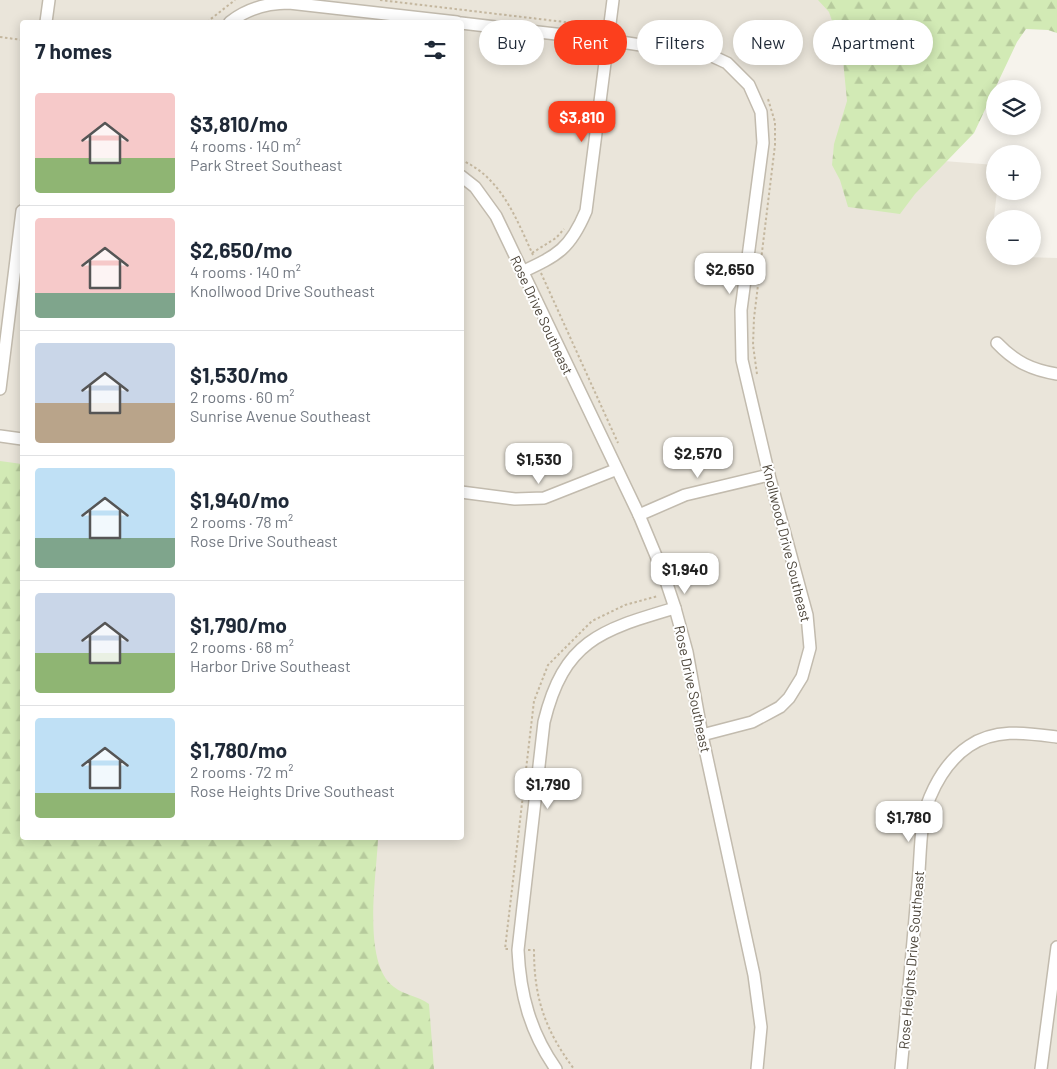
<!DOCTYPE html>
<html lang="en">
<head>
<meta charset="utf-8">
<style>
	body { margin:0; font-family:Barlow,sans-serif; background:#f2f2f3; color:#1f2937; height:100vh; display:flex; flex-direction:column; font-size:19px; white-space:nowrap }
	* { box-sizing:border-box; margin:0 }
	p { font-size:16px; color:#747a83 }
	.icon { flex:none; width:28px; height:28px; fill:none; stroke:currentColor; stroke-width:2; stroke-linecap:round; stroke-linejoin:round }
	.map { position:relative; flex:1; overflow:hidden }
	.sheet { position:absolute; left:20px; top:20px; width:444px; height:820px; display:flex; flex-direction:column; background:#fff; border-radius:5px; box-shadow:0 2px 12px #0003 }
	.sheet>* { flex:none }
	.banner { position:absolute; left:479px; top:20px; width:475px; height:45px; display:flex; gap:10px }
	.controls { position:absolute; left:986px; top:80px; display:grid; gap:10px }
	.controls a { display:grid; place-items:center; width:55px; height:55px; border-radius:50%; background:#fff; box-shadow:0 2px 12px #0003; font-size:25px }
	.price { position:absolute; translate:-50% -42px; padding:0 11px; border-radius:10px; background:#fff; color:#222; font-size:16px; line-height:32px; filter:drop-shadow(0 1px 2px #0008) }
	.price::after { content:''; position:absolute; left:50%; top:30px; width:15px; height:11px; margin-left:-8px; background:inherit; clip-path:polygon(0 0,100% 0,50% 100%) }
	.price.current { background:#fc3f1d; color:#fff }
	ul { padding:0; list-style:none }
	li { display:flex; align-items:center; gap:15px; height:125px; padding:0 15px }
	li+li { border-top:1px solid #e0e1e3 }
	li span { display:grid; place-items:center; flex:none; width:140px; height:100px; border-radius:5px; color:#555 }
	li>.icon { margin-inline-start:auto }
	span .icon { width:60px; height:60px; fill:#fffc; stroke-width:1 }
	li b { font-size:21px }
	h2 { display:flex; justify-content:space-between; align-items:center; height:60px; padding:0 15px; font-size:21px }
	.chip { padding:0 18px; border-radius:22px; background:#fff; box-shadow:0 2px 12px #0003; font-size:18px; line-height:45px }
	.chip.current { background:#fc3f1d; color:#fff }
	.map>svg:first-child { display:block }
	.residential { fill:#eae5da }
	.forest { fill:url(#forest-firs) }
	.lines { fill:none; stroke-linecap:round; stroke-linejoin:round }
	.minor-casing { stroke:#c2bbae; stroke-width:14 }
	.path { stroke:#c4b79f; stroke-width:2; stroke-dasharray:2.5 2.5; stroke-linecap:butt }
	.minor { stroke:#fff; stroke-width:11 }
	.labels { text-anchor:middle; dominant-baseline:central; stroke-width:4; stroke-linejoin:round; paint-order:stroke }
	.street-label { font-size:14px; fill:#4b4439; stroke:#fff }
</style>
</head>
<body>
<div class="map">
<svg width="1057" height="1069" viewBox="0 0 1057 1069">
	<defs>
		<pattern id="forest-firs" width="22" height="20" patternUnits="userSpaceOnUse" patternTransform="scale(1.25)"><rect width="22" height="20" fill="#d2eab5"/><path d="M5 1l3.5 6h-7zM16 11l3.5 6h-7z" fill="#b6ca9c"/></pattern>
	</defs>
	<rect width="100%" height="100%" fill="#f6f3ec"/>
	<polygon class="residential" points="0,0 859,0 842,153 995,165 997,191 990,253 995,253 995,256 1057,258 1057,1069 415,1069 356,992 374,838 461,838 461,22 22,22 22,517 0,514"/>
	<g class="forest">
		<polygon points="818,0 1057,0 1057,33 1048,30 1026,29 1017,42 974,133 915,194 900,214 848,207 840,180 832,165 834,144 847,101 842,50 829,12"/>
		<path d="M0,461L22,464V838H378C377,874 361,963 394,987C404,995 418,996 429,1004L434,1069H0Z"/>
	</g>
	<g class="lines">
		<g class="minor-casing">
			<g id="minor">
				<polyline points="46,22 49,0"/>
				<path d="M230,22C247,9 268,3 289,3L457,22"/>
				<polyline points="461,23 608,40 712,56 727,63 749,85 761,112 763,143 741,310 742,360 769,475 807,615 810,648 802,677 789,698 780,707 752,722 702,735"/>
				<polyline points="461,176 475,187 496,216 639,515 664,575 675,608 687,652 702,735 754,975 761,1027 757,1069"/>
				<path d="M522,272C558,255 570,249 586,211L613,0"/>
				<path d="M997,343C1015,362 1032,370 1057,374"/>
				<polyline points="0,389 22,211"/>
				<polyline points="0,436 22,439"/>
				<polyline points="461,492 515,499 544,498 615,470"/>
				<polyline points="639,515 685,495 769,475"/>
				<path d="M556,1069C530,1032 520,994 518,950L544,722C564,640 601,630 675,608"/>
				<path d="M901,1069C907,1007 913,945 918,883C921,856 919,823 930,797C938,778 951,758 969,746C996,728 1026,733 1057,737"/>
				<polyline points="1041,1069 1057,947"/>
			</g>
		</g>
		<g class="path">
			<polyline points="380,0 598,26"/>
			<polyline points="207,22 235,0"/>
			<polyline points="0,37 22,40"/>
			<polyline points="664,37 699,42"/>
			<path d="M461,160C501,177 516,218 533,255"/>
			<polyline points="532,253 556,238 564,229"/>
			<polyline points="541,273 618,443"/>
			<polyline points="757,374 753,345 754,318 775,145 775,122 768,99"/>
			<polyline points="508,949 505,949 534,701 548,665 592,621 625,605 658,596"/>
			<path d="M528,950H534C534,998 545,1030 574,1069"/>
		</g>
		<use href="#minor" class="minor"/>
	</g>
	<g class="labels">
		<g class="street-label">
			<text transform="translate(542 315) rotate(65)">Rose Drive Southeast</text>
			<text transform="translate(787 543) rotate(76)">Knollwood Drive Southeast</text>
			<text transform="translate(693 689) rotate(78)">Rose Drive Southeast</text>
			<text transform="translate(911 960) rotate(-85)">Rose Heights Drive Southeast</text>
		</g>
	</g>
</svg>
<div class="controls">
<a><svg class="icon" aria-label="layers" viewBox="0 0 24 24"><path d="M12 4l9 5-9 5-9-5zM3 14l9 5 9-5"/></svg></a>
<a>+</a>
<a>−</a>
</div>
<b class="price current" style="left:582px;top:143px">$3,810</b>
<b class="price" style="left:730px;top:295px">$2,650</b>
<b class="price" style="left:698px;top:479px">$2,570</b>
<b class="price" style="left:539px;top:485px">$1,530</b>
<b class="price" style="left:685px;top:595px">$1,940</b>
<b class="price" style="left:548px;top:810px">$1,790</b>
<b class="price" style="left:909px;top:843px">$1,780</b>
<div class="banner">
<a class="chip">Buy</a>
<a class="chip current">Rent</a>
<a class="chip">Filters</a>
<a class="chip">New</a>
<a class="chip">Apartment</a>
</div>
<section class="sheet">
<h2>7 homes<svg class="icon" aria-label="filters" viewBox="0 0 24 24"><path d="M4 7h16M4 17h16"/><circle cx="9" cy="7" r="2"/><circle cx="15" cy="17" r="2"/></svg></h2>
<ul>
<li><span style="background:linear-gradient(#f6c9c9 65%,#8fb573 0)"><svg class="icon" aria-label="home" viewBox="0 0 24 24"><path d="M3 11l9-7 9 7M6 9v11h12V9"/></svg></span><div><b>$3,810/mo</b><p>4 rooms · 140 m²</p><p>Park Street Southeast</p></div></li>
<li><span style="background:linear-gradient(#f6c9c9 75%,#7fa58c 0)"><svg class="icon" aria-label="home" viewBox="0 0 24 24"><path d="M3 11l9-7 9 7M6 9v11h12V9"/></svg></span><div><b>$2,650/mo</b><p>4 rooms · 140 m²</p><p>Knollwood Drive Southeast</p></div></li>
<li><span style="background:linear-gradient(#c9d6e8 60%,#b9a48a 0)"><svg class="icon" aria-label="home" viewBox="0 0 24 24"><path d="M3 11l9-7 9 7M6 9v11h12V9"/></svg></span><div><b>$1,530/mo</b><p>2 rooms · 60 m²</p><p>Sunrise Avenue Southeast</p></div></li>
<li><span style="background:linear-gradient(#bfe0f5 70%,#7fa58c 0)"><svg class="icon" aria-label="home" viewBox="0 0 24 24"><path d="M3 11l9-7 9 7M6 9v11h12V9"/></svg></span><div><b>$1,940/mo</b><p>2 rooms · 78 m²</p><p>Rose Drive Southeast</p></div></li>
<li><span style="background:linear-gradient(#c9d6e8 60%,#8fb573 0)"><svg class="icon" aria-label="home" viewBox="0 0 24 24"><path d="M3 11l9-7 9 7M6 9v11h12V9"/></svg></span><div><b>$1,790/mo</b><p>2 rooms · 68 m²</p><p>Harbor Drive Southeast</p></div></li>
<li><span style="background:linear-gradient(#bfe0f5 75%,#8fb573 0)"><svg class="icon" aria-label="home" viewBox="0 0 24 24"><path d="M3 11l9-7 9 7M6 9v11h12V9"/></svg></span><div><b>$1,780/mo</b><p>2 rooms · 72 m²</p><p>Rose Heights Drive Southeast</p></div></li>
</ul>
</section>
</div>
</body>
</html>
